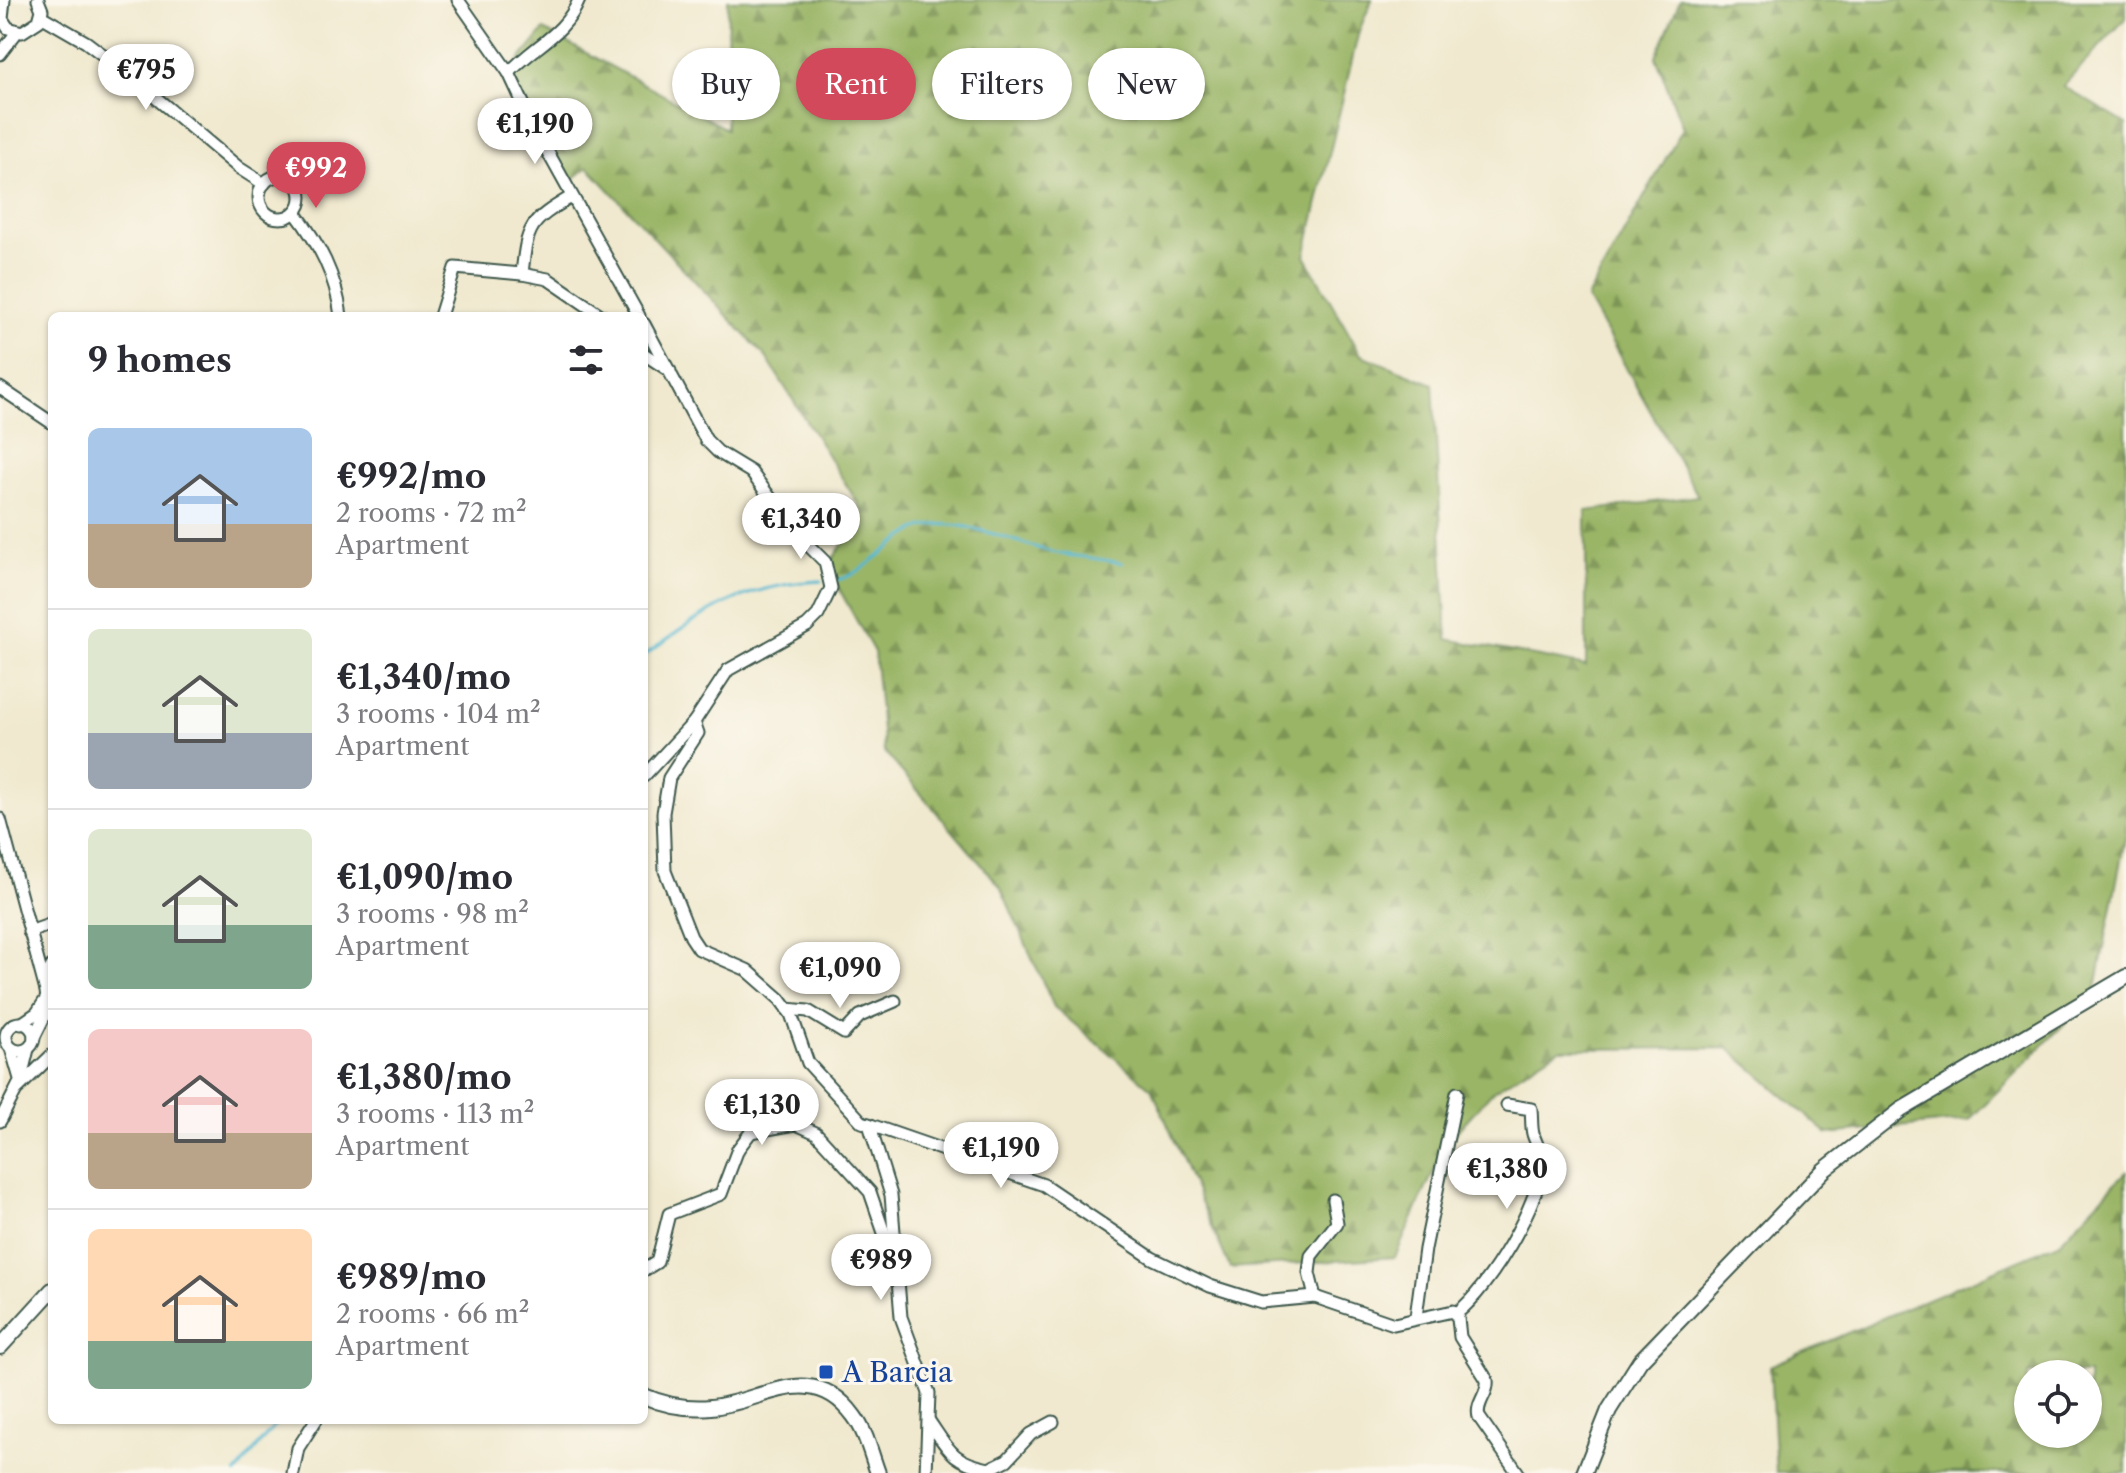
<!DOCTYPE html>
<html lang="en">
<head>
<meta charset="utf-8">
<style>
	body { margin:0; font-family:"Libre Caslon Text",serif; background:#f2f2f3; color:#2b2b33; height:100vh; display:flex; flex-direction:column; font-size:30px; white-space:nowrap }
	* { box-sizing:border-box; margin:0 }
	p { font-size:26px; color:#7c7c81 }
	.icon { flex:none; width:44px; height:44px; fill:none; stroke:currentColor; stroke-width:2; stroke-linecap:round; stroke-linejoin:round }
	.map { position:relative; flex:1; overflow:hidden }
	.drawer { position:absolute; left:48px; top:312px; width:600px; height:1112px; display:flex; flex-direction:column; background:#fff; border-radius:12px; box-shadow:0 2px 6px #0004 }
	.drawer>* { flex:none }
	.hud { position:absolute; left:672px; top:48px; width:760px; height:72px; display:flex; gap:16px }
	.buttons { position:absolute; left:2014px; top:1360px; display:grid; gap:16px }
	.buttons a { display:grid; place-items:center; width:88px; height:88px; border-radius:50%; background:#fff; box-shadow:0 2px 6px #0004; font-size:40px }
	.price { position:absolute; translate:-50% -68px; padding:0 18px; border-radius:28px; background:#fff; color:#222; font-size:26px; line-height:52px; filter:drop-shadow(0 2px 4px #0008) }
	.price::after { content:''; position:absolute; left:50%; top:48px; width:24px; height:18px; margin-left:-12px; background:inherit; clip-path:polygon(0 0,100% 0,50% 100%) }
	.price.on { background:#d1495b; color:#fff }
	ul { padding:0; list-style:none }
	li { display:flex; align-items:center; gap:24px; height:200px; padding:0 40px }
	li+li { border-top:2px solid #e1e1e2 }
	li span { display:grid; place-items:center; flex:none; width:224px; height:160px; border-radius:12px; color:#555 }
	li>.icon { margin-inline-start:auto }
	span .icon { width:96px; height:96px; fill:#fffc; stroke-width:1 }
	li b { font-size:34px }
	h2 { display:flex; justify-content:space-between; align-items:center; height:96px; padding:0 40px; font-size:34px }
	.chip { padding:0 28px; border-radius:36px; background:#fff; box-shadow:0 2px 6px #0004; font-size:28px; line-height:72px }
	.chip.on { background:#d1495b; color:#fff }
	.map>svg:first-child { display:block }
	.forest { fill:url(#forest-firs); stroke:#5c794d; stroke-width:2; fill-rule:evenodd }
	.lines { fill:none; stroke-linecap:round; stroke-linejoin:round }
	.stream { stroke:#53b8d2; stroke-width:3 }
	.minor-casing { stroke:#3e574b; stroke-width:15 }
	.major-casing { stroke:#3e574b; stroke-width:18 }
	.minor { stroke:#fff; stroke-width:11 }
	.major { stroke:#fff; stroke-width:14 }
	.transit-dot { fill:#1a4fb4; stroke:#fbf7ec; stroke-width:3 }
	.labels { text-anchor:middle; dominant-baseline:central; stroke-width:6; stroke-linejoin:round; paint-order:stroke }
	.transit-label { font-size:28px; fill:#164399; stroke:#fbf7ec; text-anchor:start }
</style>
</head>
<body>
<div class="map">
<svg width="2126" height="1473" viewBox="0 0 2126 1473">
	<defs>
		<pattern id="forest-firs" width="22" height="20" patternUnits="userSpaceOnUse" patternTransform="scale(2)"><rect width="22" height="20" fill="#9ab566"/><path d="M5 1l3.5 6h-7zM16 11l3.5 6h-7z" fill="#7d9455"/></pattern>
	</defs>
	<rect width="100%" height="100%" fill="#fbf7ec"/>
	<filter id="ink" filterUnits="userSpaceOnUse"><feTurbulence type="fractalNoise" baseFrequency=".0125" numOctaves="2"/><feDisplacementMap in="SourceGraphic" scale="16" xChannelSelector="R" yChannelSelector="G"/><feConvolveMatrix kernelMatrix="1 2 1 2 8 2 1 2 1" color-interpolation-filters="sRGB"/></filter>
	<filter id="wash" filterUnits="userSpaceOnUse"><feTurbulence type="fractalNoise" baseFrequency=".006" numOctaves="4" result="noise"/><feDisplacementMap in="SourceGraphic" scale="32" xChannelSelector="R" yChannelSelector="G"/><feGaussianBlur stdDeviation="1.8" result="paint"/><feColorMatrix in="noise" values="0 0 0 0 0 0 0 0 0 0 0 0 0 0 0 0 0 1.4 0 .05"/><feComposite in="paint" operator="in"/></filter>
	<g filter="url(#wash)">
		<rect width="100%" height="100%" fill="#f0e9cf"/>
		<g class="forest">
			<polygon points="728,0 1372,0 1359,31 1305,256 1361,355 1433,384 1447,639 1586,666 1586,511 1698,496 1587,298 1683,128 1656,57 1680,0 2126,0 2126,18 2063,86 2126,124 2126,834 2095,993 1969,1120 1828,1134 1728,1048 1559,1049 1493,1091 1447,1142 1395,1257 1230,1268 1152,1089 1054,1007 1000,886 884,751 874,652 827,567 864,513 766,357 588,167 565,186 509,73 544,30 726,129"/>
			<path d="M2126,1172V1473H1776L1770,1366L2059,1243ZM2028,1374H2088V1434H2028Z"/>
		</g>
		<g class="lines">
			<g class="stream">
				<path d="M836,580C860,578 894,539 918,529C956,512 1022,547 1061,554C1081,557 1102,559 1122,563"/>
				<path d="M644,656C706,611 742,585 821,581"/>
				<polyline points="236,1473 279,1420"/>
			</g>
		</g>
	</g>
	<g filter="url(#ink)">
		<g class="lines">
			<g class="minor-casing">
				<g id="minor">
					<polyline points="4,0 2,19 8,28 22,32 39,21 42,10 38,0"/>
					<polyline points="458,0 509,73 535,129 639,316"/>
					<polyline points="41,16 86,42 123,70 239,168 264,184"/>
					<polyline points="0,54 17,32"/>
					<path d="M509,73C533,46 565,35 579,0"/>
					<circle cx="280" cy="197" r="21"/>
					<path d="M295,212C319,244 336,275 341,316"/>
					<polyline points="522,274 548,279 602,316"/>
					<path d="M440,316L455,268L522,274C527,226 529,222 571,197"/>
					<polyline points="644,324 706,440 718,452 751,472 798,535 825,562 831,588 818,615 807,626 728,670 694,722 644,776"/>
					<polyline points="644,354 670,371"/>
					<polyline points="0,388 52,423"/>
					<path d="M694,722L698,733L669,778L663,813L665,871L691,937L699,949L747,970L780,999L791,1014L808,1063L862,1122L1044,1185L1152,1258L1210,1286L1261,1302L1315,1297L1394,1324L1453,1311L1458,1318L1460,1337L1487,1380C1489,1394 1475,1403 1479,1417L1518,1473"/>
					<polyline points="0,819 46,991 48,1009 34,1037"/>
					<polyline points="29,932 52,924"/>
					<polyline points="44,981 52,966"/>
					<polyline points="787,1009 808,1011 844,1033 860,1016 895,1001"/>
					<circle cx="20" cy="1037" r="14"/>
					<polyline points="21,1024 37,1013 46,999"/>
					<polyline points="11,1048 20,1079"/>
					<polyline points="18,1088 52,1055"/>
					<polyline points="0,1121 20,1082 28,1049"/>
					<polyline points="869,1124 891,1195 901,1317 929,1393 926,1473"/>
					<polyline points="644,1270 657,1262 669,1214 721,1194 738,1149 751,1132 796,1124 816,1133 870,1192 895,1265"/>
					<polyline points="1315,1297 1309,1273 1311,1256 1337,1223 1333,1200"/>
					<path d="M1457,1313C1489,1288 1539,1205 1542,1163C1542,1152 1536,1144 1533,1134C1531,1126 1532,1117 1531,1109L1507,1105"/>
					<polyline points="1416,1317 1425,1249 1457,1093"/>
					<path d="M929,1421C948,1449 952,1462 989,1469L1007,1460L1031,1434L1053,1422"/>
					<polyline points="293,1473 298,1448 316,1420"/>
				</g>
			</g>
			<g class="major-casing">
				<g id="major">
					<polyline points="0,1347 52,1290"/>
					<path d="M644,1396C664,1405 688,1409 711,1407C761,1403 812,1358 854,1416C866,1432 871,1454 878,1473"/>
					<polyline points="1584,1473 1609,1410 1640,1361 1824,1170 1901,1110 2126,977"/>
				</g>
			</g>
			<use href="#minor" class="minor"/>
			<use href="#major" class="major"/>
		</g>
	</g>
	<rect class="transit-dot" x="818" y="1364" width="16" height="16" rx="4"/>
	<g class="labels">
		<g class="transit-label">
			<text x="842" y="1372">A Barcia</text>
		</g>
	</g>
</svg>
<div class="buttons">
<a><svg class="icon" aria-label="locate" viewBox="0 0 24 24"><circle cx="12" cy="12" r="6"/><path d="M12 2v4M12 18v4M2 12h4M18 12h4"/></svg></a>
</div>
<b class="price" style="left:146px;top:112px">€795</b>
<b class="price" style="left:535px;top:166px">€1,190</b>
<b class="price on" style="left:316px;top:210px">€992</b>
<b class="price" style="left:801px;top:561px">€1,340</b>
<b class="price" style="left:840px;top:1010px">€1,090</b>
<b class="price" style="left:762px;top:1147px">€1,130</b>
<b class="price" style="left:1001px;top:1190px">€1,190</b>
<b class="price" style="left:1507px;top:1211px">€1,380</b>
<b class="price" style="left:881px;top:1302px">€989</b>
<div class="hud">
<a class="chip">Buy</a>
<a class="chip on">Rent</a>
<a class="chip">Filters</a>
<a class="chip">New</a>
</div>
<section class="drawer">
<h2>9 homes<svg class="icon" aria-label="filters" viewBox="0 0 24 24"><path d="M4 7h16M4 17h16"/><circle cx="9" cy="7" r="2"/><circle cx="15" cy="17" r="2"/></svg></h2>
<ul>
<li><span style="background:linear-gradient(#a9c7e8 60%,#b9a48a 0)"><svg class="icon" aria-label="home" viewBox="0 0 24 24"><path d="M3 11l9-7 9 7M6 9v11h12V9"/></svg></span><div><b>€992/mo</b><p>2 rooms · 72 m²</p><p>Apartment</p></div></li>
<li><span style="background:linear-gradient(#dfe7d0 65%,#9aa5b1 0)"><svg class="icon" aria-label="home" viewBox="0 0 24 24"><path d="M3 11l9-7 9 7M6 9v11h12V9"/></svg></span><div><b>€1,340/mo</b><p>3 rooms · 104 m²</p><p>Apartment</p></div></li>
<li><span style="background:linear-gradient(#dfe7d0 60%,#7fa58c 0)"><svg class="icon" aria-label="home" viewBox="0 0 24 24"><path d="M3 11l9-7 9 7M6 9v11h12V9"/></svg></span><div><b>€1,090/mo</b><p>3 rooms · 98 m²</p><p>Apartment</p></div></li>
<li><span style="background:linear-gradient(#f6c9c9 65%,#b9a48a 0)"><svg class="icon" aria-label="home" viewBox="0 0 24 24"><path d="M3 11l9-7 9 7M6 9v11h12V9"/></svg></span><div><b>€1,380/mo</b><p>3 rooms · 113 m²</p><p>Apartment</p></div></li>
<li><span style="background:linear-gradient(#ffd9b3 70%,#7fa58c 0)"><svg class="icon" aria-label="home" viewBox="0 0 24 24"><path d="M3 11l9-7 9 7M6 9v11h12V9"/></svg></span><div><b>€989/mo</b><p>2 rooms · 66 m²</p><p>Apartment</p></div></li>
</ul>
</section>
</div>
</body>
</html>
